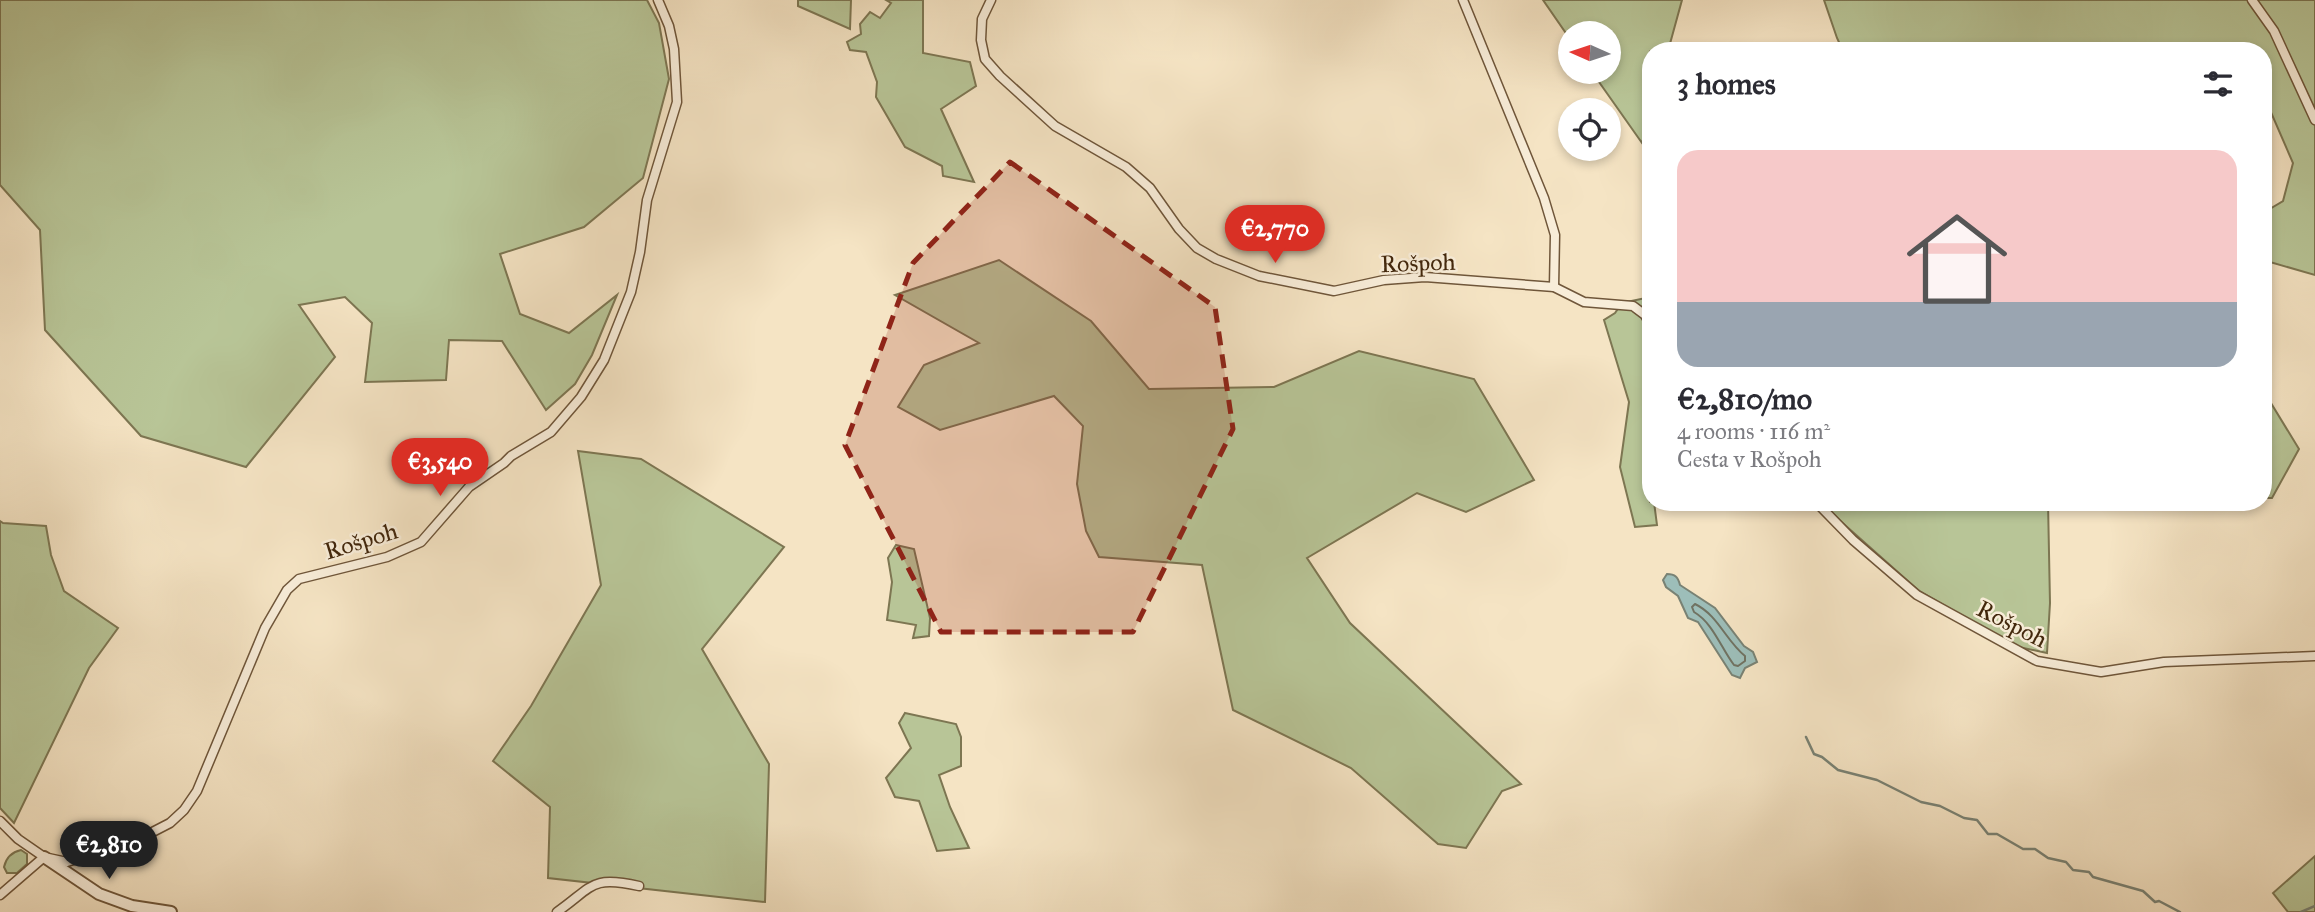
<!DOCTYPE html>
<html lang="en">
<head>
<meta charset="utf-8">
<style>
	body { margin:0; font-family:"IM FELL Great Primer",serif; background:#f7f7f7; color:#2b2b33; height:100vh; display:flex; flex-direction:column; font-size:26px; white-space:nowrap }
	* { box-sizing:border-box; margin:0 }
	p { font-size:23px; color:#7c7c81 }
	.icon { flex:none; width:38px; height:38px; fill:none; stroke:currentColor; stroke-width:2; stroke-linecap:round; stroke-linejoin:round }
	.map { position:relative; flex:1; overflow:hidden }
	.drawer { position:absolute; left:1642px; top:42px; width:630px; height:469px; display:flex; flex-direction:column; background:#fff; border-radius:28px; box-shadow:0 4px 10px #0003 }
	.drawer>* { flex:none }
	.needle { width:46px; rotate:273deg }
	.tools { position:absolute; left:1558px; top:21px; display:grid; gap:14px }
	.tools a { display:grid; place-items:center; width:63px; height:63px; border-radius:50%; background:#fff; box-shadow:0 4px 10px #0003; font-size:35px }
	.price { position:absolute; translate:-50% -60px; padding:0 16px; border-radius:24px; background:#d93025; color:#fff; font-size:23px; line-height:46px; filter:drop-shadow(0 2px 4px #0008) }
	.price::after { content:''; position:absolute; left:50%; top:42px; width:21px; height:16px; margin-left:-10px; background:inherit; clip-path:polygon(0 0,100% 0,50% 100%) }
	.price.current { background:#222; color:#fff }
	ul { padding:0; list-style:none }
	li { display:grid; align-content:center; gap:14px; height:371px; padding:0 35px }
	li span { display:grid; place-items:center; height:217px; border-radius:21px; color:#555 }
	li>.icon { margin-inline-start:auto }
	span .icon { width:126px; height:126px; fill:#fffc; stroke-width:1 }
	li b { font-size:30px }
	h2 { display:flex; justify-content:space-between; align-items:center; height:84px; padding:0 35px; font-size:30px }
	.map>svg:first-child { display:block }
	.green { fill:#b8c597; stroke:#7d7652; stroke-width:2 }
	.water { fill:#9dbeb9; stroke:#798274; stroke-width:2 }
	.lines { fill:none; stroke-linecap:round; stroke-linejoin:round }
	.shore { stroke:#707262; stroke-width:2 }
	.stream { stroke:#798274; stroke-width:2.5 }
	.minor-casing { stroke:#6f563a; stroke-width:11 }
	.tertiary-casing { stroke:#6f563a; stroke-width:14 }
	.minor { stroke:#f8edd9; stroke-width:8 }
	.tertiary { stroke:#f8edd9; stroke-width:10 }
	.marked { fill:#8f2418; fill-opacity:0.2; stroke:#8f2418; stroke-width:5; stroke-dasharray:14 9; stroke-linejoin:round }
	.labels { text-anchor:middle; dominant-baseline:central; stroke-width:5; stroke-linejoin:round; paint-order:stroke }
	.street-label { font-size:24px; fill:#42270c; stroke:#f8edd9 }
</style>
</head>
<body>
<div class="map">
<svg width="2315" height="912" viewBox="0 0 2315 912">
	<rect width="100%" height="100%" fill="#f5e4c4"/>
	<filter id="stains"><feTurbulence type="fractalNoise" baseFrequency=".00286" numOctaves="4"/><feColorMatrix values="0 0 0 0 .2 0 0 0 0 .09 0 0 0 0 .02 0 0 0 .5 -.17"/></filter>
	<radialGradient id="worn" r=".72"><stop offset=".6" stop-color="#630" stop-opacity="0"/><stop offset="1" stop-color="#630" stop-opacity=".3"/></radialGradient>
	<g class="green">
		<polygon points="0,0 647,0 659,23 669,79 643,178 584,227 500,254 520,314 569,333 617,295 592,355 575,384 546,410 502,341 449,340 446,380 365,382 372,323 345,297 299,305 335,357 246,467 141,436 45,330 40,230 0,185"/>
		<polygon points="798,0 851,0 850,29 798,6"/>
		<polygon points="886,0 923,0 923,53 970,62 976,86 941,109 974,182 943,176 942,166 905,147 876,97 877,82 866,52 850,50 847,42 861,34 860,24 870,12 880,18 891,3"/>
		<polygon points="1543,0 1682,0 1668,51 1650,51 1650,113 1642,143 1592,72 1608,72 1608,33 1570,33 1570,39"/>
		<polygon points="1824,0 2315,0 2315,275 2263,260 2263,213 2283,201 2293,163 2263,94 2263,51 1843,51 1837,38"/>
		<polygon points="999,260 1091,321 1149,389 1274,387 1359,351 1474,379 1534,480 1466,512 1417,493 1307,558 1350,623 1521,784 1502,791 1466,848 1438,844 1351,768 1233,710 1202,565 1099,557 1086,531 1077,484 1083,426 1054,396 940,430 898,407 924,365 979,343 895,295"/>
		<polygon points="1650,280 1650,502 1654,502 1657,525 1635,527 1620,467 1629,402 1604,320 1615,313 1622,303 1646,298"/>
		<polygon points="2263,390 2299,449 2272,498 2263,498"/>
		<polygon points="578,451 641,459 784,547 702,649 769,764 765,902 548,878 550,807 493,761 531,706 601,585"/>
		<polygon points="1819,502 2048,502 2050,603 2047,653 2014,646 1918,590"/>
		<polygon points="0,521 3,523 46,526 51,555 64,591 118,628 89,668 14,823 0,808"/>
		<polygon points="896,545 914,549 930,618 929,636 913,638 916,625 887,620 892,582 888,558"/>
		<polygon points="905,713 956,724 961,737 961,766 939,775 950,807 969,848 937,851 919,801 895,797 886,778 911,748 899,723"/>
		<path d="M21,850L27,854V864L17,873H7L4,867C6,858 12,852 21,850Z"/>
		<polygon points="2315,856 2315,912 2288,912 2273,893"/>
	</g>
	<path class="water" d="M1667,574C1675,574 1678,577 1680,585L1715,608L1744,646L1753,652L1757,662L1745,668L1740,678L1732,675L1698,622L1688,618L1678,596L1666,587L1663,580Z"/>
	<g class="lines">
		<path class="shore" d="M1695,604C1718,615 1726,641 1745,656V661L1738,666L1734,665C1721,648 1713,623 1694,612L1692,607Z"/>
		<g class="stream">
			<polyline points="1806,737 1814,754 1822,757 1838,770 1877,780 1921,802 1940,806 1964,818 1977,820 1988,834 1997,834 2023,849 2035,849 2048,858 2066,862 2073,870 2089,872 2093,877 2143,891 2155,902 2159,901 2180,912"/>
			<polyline points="2301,912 2315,906"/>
		</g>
		<g class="minor-casing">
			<g id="minor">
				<polyline points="991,0 982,19 981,40 985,59 1000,76 1055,126 1126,167 1150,188 1179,229 1197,248 1216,259 1259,276 1334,291 1384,280 1425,277 1554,287 1584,302 1633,306 1645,315 1650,324"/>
				<polyline points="1463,0 1544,198 1555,235 1554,287"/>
				<polyline points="2252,0 2274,31 2315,120"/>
				<polyline points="1816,502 1853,540 1917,595 2037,661 2101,672 2164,662 2315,656"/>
				<polyline points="0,821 18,839 44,857 67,862 139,839 170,823 184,810 197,791 265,628 287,590 299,579 387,557 421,542 469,487 504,463 511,456 551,432 581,397 604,360 631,292 640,252 647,200 677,102 674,49 669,26 658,0"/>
				<polyline points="0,895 44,857"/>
				<path d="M557,912C593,887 590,875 639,886"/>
			</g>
		</g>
		<g class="tertiary-casing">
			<polyline id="tertiary" points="44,857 99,894 132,906 171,912"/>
		</g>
		<use href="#minor" class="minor"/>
		<use href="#tertiary" class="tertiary"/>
	</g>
	<path class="marked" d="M1010,162L1215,307L1233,429L1133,632H941L845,445L913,263Z"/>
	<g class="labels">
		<g class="street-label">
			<text transform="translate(1418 263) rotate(-2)">Rošpoh</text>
			<text transform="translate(361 541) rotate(-17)">Rošpoh</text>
			<text transform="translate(2012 624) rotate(27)">Rošpoh</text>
		</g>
	</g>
	<rect width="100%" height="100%" filter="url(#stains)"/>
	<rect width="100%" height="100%" fill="url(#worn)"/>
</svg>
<div class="tools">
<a><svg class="needle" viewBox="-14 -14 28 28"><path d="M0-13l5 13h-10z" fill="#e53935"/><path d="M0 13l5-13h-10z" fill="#7c7c81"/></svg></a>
<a><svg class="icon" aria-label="locate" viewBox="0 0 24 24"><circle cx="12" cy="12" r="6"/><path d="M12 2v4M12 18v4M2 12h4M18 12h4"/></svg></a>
</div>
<b class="price" style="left:1275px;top:265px">€2,770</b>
<b class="price" style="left:440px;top:498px">€3,540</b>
<b class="price current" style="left:109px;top:881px">€2,810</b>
<section class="drawer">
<h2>3 homes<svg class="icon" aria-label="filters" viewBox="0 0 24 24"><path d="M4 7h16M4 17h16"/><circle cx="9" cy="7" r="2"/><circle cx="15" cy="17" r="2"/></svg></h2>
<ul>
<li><span style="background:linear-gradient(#f6c9c9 70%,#9aa5b1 0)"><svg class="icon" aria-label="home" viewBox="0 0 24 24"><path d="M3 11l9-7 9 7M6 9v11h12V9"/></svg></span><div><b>€2,810/mo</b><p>4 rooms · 116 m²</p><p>Cesta v Rošpoh</p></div></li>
</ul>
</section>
</div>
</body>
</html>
